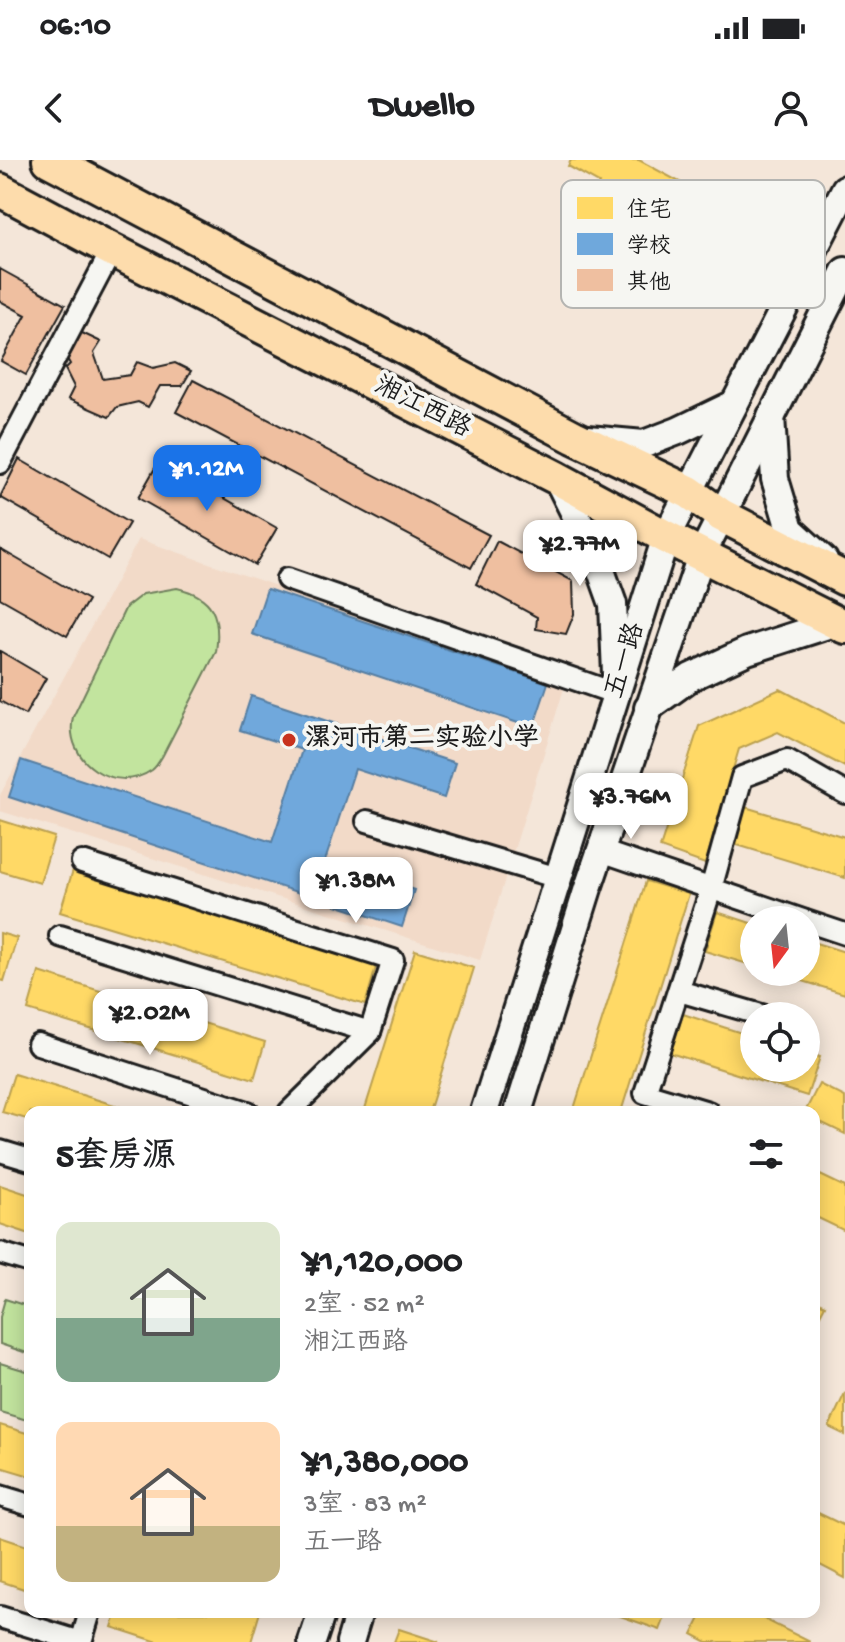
<!DOCTYPE html>
<html lang="zh">
<head>
<meta charset="utf-8">
<style>
	body { margin:0; font-family:"Gochi Hand","LXGW WenKai TC",sans-serif; background:#f6f6f6; color:#202124; height:100vh; display:flex; flex-direction:column; font-size:30px; white-space:nowrap }
	* { box-sizing:border-box; margin:0 }
	p { font-size:26px; color:#757577 }
	.icon { flex:none; width:44px; height:44px; fill:none; stroke:currentColor; stroke-width:2; stroke-linecap:round; stroke-linejoin:round }
	.map { position:relative; flex:1; overflow:hidden }
	.panel { position:absolute; left:24px; top:946px; width:796px; height:512px; display:flex; flex-direction:column; background:#fff; border-radius:16px; box-shadow:0 4px 20px #0003 }
	.panel>* { flex:none }
	.needle { width:52px; rotate:195deg }
	.buttons { position:absolute; left:740px; top:746px; display:grid; gap:16px }
	.buttons a { display:grid; place-items:center; width:80px; height:80px; border-radius:50%; background:#fff; box-shadow:0 4px 20px #0003; font-size:40px }
	.price { position:absolute; translate:-50% -68px; padding:0 18px; border-radius:16px; background:#fff; color:#222; font-size:26px; line-height:52px; filter:drop-shadow(0 2px 4px #0008) }
	.price::after { content:''; position:absolute; left:50%; top:48px; width:24px; height:18px; margin-left:-12px; background:inherit; clip-path:polygon(0 0,100% 0,50% 100%) }
	.price.current { background:#1a73e8; color:#fff }
	ul { padding:0; list-style:none }
	li { display:flex; align-items:center; gap:24px; height:200px; padding:0 32px }
	li span { display:grid; place-items:center; flex:none; width:224px; height:160px; border-radius:16px; color:#555 }
	li>.icon { margin-inline-start:auto }
	span .icon { width:96px; height:96px; fill:#fffc; stroke-width:1 }
	li b { font-size:34px }
	h2 { display:flex; justify-content:space-between; align-items:center; height:96px; padding:0 32px; font-size:34px }
	.status { display:flex; justify-content:space-between; align-items:center; height:56px; padding:0 40px; background:#fff; direction:ltr }
	.status svg { height:22px; fill:currentColor }
	header { display:flex; justify-content:space-between; align-items:center; height:104px; padding:0 32px; background:#fff; font-size:36px; font-weight:700 }
	.map>svg:first-child { display:block }
	.built { fill:#f2dac8 }
	.green { fill:#c2e49e; stroke:#6f805d; stroke-width:2 }
	.homes { fill:#ffd966; stroke:#bba050; stroke-width:2 }
	.schools { fill:#6fa8dc; stroke:#567ea2; stroke-width:2 }
	.building { fill:#efbfa0; stroke:#1c1c1c; stroke-width:2 }
	.lines { fill:none; stroke-linecap:round; stroke-linejoin:round }
	.minor-casing { stroke:#1c1c1c; stroke-width:26 }
	.tertiary-casing { stroke:#1c1c1c; stroke-width:32 }
	.primary-casing { stroke:#1c1c1c; stroke-width:38 }
	.minor { stroke:#f6f6f2; stroke-width:20 }
	.tertiary { stroke:#f6f6f2; stroke-width:26 }
	.primary { stroke:#fddcac; stroke-width:32 }
	.poi-dot { fill:#c8321e; stroke:#f6f6f2; stroke-width:3 }
	.labels { text-anchor:middle; dominant-baseline:central; stroke-width:8; stroke-linejoin:round; paint-order:stroke }
	.street-label { font-size:26px; fill:#1c1c1c; stroke:#f6f6f2 }
	.poi-label { font-size:26px; font-weight:bold; fill:#1c1c1c; stroke:#f6f6f2; text-anchor:start }
	.key { fill:#f6f6f2; stroke:#b5b5b2; stroke-width:2 }
	.key-label { font-size:22px; fill:#1c1c1c }
</style>
</head>
<body>
<div class="status"><b>06:10</b><svg viewBox="0 0 49 12"><path d="M0 12V9h3v3zM5 12V6h3v6zM10 12V3h3v9zM15 12V0h3v12zM26 1h20v11H26zM47 4h2v5h-2z"/></svg></div>
<header><svg class="icon" aria-label="back" viewBox="0 0 24 24"><path d="M15 5l-7 7 7 7"/></svg>Dwello<svg class="icon" aria-label="person" viewBox="0 0 24 24"><circle cx="12" cy="8" r="4"/><path d="M4 21q1-7 8-7t8 7"/></svg></header>
<div class="map">
<svg width="845" height="1482" viewBox="0 0 845 1482">
	<rect width="100%" height="100%" fill="#f4e6d9"/>
	<filter id="ink" filterUnits="userSpaceOnUse"><feTurbulence type="fractalNoise" baseFrequency=".0125" numOctaves="2"/><feDisplacementMap in="SourceGraphic" scale="16" xChannelSelector="R" yChannelSelector="G"/><feConvolveMatrix kernelMatrix="1 2 1 2 8 2 1 2 1" color-interpolation-filters="sRGB"/></filter>
	<g filter="url(#ink)">
		<polygon class="built" points="139,379 565,525 480,800 0,651 0,635"/>
		<g class="green">
			<path d="M177,428C213,436 221,456 216,492L163,595C160,600 156,607 152,610C115,636 63,601 73,557L126,447L143,434Z"/>
			<polygon points="5,1139 30,1147 30,1194 0,1184 0,1157"/>
			<polygon points="0,1203 30,1212 30,1261 0,1252"/>
		</g>
		<g class="homes">
			<polygon points="571,0 639,0 696,31 676,66 641,47 635,57 592,34 599,23 568,6"/>
			<polygon points="780,529 845,563 845,607 778,572 739,589 705,704 660,688 699,566"/>
			<polygon points="745,647 845,677 845,718 734,684"/>
			<polygon points="0,660 54,677 40,723 0,711"/>
			<polygon points="73,710 377,803 365,845 60,752"/>
			<polygon points="646,721 689,734 621,952 573,952"/>
			<polygon points="717,752 754,764 754,806 705,791"/>
			<polygon points="0,773 17,778 4,821 0,820"/>
			<polygon points="806,780 845,792 845,834 773,812 806,812"/>
			<polygon points="415,790 474,808 429,952 364,952"/>
			<polygon points="39,812 265,882 254,919 28,850"/>
			<polygon points="683,854 754,877 754,908 806,908 806,893 820,897 807,936 670,893"/>
			<polygon points="14,914 137,952 30,952 30,960 2,952"/>
			<polygon points="819,924 845,937 845,974 814,959 814,952 805,952"/>
			<polygon points="814,1012 845,1027 845,1071 814,1056"/>
			<polygon points="0,1025 30,1035 30,1074 0,1064"/>
			<polygon points="814,1140 825,1145 814,1166"/>
			<polygon points="845,1233 845,1275 829,1267"/>
			<polygon points="0,1265 30,1274 30,1316 0,1307"/>
			<polygon points="814,1351 845,1366 845,1418 814,1402"/>
			<polygon points="0,1377 30,1387 30,1431 0,1421"/>
			<polygon points="117,1452 260,1452 251,1482 158,1482 112,1467"/>
			<polygon points="609,1452 667,1452 660,1470"/>
			<polygon points="703,1452 750,1452 810,1482 707,1482 692,1474"/>
			<polygon points="399,1469 439,1482 394,1482"/>
		</g>
		<g class="schools">
			<polygon points="267,429 548,523 533,568 252,474"/>
			<polygon points="251,536 455,603 444,638 355,609 325,701 414,730 402,767 9,637 21,600 272,682 302,590 240,570"/>
		</g>
		<g class="building">
			<polygon points="0,109 65,145 26,215 1,201 26,155 0,141"/>
			<polygon points="80,172 101,182 94,193 103,219 130,215 137,202 153,208 175,203 191,211 182,226 160,226 148,247 138,242 117,247 109,257 68,239 74,227 65,209 70,204 66,197"/>
			<polygon points="193,220 489,375 471,408 176,252"/>
			<polygon points="19,299 129,363 108,399 0,337"/>
			<polygon points="159,301 277,368 255,405 138,338"/>
			<polygon points="497,381 573,421 574,454 566,474 536,469 537,457 476,424"/>
			<polygon points="0,389 88,440 67,476 0,438"/>
			<polygon points="0,491 46,518 25,555 0,541"/>
		</g>
		<g class="lines">
			<g class="minor-casing">
				<g id="minor">
					<polyline points="0,303 112,90"/>
					<polyline points="287,419 617,534"/>
					<polyline points="367,661 558,718"/>
					<polyline points="601,691 803,760"/>
					<polyline points="82,702 393,800 370,872 289,952"/>
					<polyline points="806,761 845,774"/>
					<polyline points="60,776 370,872"/>
					<polyline points="679,831 765,856"/>
					<polyline points="38,884 248,952"/>
					<polyline points="708,952 645,933 711,729 742,617 787,600 845,633"/>
					<polyline points="0,991 30,1000"/>
					<polyline points="0,1093 30,1102"/>
					<polyline points="0,1336 30,1345"/>
					<polyline points="0,1457 81,1482 90,1452"/>
				</g>
			</g>
			<g class="tertiary-casing">
				<g id="tertiary">
					<polyline points="771,256 775,319 790,369 824,400"/>
					<polyline points="588,279 644,284 678,271 732,245"/>
					<polyline points="557,318 595,394 613,444 616,514"/>
					<polyline points="648,548 691,517 747,491 837,462"/>
					<polyline points="484,952 666,377 845,29"/>
					<polyline points="518,952 588,728 701,396 845,111"/>
					<polyline points="312,1482 322,1452"/>
					<polyline points="350,1482 359,1452"/>
				</g>
			</g>
			<g class="primary-casing">
				<g id="primary">
					<polyline points="49,0 574,277 689,332 721,355 845,419"/>
					<polyline points="0,30 112,90 557,318 666,377 845,467"/>
				</g>
			</g>
			<use href="#minor" class="minor"/>
			<use href="#tertiary" class="tertiary"/>
			<use href="#primary" class="primary"/>
		</g>
	</g>
	<circle class="poi-dot" cx="289" cy="580" r="8"/>
	<g class="labels">
		<g class="street-label">
			<text transform="translate(422 249) rotate(27)">湘江西路</text>
			<text transform="translate(627 501) rotate(-73)">五一路</text>
		</g>
		<g class="poi-label">
			<text x="305" y="580">漯河市第二实验小学</text>
		</g>
	</g>
	<rect x="561" y="20" width="264" height="128" rx="12" class="key"/>
	<rect x="577" y="37" width="36" height="22" fill="#ffd966"/>
	<rect x="577" y="73" width="36" height="22" fill="#6fa8dc"/>
	<rect x="577" y="109" width="36" height="22" fill="#efbfa0"/>
	<g class="key-label">
		<text x="627" y="56">住宅</text>
		<text x="627" y="92">学校</text>
		<text x="627" y="128">其他</text>
	</g>
</svg>
<div class="buttons">
<a><svg class="needle" viewBox="-14 -14 28 28"><path d="M0-13l5 13h-10z" fill="#e53935"/><path d="M0 13l5-13h-10z" fill="#757577"/></svg></a>
<a><svg class="icon" aria-label="locate" viewBox="0 0 24 24"><circle cx="12" cy="12" r="6"/><path d="M12 2v4M12 18v4M2 12h4M18 12h4"/></svg></a>
</div>
<b class="price current" style="left:207px;top:353px">¥1.12M</b>
<b class="price" style="left:580px;top:428px">¥2.77M</b>
<b class="price" style="left:631px;top:681px">¥3.76M</b>
<b class="price" style="left:356px;top:765px">¥1.38M</b>
<b class="price" style="left:150px;top:897px">¥2.02M</b>
<section class="panel">
<h2>5套房源<svg class="icon" aria-label="filters" viewBox="0 0 24 24"><path d="M4 7h16M4 17h16"/><circle cx="9" cy="7" r="2"/><circle cx="15" cy="17" r="2"/></svg></h2>
<ul>
<li><span style="background:linear-gradient(#dfe7d0 60%,#7fa58c 0)"><svg class="icon" aria-label="home" viewBox="0 0 24 24"><path d="M3 11l9-7 9 7M6 9v11h12V9"/></svg></span><div><b>¥1,120,000</b><p>2室 · 52 m²</p><p>湘江西路</p></div></li>
<li><span style="background:linear-gradient(#ffd9b3 65%,#c2b280 0)"><svg class="icon" aria-label="home" viewBox="0 0 24 24"><path d="M3 11l9-7 9 7M6 9v11h12V9"/></svg></span><div><b>¥1,380,000</b><p>3室 · 83 m²</p><p>五一路</p></div></li>
</ul>
</section>
</div>
</body>
</html>
